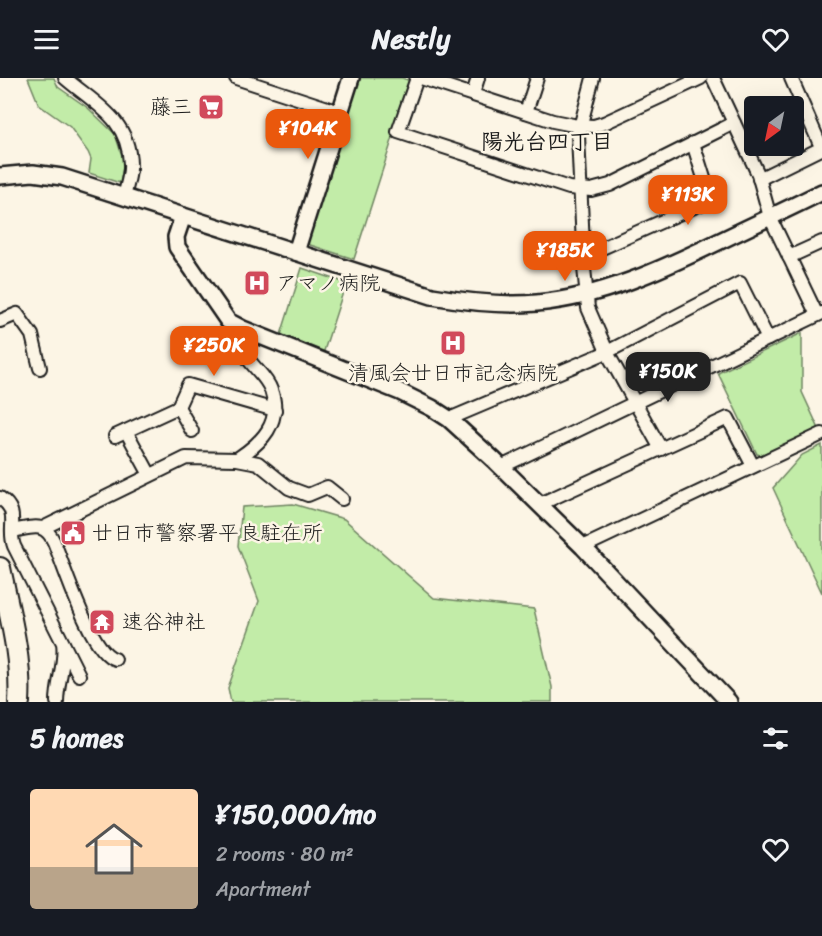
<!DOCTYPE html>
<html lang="en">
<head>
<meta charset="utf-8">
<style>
	body { margin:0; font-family:Sriracha,"Klee One",sans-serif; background:#20242c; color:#f1f3f6; height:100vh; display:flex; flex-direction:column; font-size:22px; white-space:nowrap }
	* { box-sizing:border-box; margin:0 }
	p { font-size:20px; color:#9ea1a6 }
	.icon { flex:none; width:33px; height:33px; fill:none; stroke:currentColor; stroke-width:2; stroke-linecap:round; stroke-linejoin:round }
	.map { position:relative; height:624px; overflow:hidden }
	.sheet { display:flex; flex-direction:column; background:#171b24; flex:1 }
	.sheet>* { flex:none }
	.needle { width:39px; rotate:213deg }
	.fabs { position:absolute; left:744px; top:18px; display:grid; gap:12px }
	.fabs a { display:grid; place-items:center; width:60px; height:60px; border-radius:6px; background:#171b24; box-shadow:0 6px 24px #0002; font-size:30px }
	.price { position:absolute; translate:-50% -51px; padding:0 14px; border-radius:12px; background:#ea580c; color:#fff; font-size:20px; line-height:39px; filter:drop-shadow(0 2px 3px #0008) }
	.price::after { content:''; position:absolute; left:50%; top:36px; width:18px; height:14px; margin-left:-9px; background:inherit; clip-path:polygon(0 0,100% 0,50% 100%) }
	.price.active { background:#222; color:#fff }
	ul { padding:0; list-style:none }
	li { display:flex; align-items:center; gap:18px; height:150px; padding:0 30px }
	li+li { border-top:2px solid #363941 }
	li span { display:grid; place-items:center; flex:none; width:168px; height:120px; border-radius:6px; color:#555 }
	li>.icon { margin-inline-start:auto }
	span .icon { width:72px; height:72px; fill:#fffc; stroke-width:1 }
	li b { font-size:26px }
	h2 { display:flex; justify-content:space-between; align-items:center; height:72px; padding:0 30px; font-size:26px }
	header { display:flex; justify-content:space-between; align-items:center; height:78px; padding:0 30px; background:#171b24; font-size:27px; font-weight:700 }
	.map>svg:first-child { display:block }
	.green { fill:#c2eca8; stroke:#6f8462; stroke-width:1.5 }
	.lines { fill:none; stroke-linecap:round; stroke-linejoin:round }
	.minor-casing { stroke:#1c1c1c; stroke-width:16 }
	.tertiary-casing { stroke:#1c1c1c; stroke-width:20 }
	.trunk-casing { stroke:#1c1c1c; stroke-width:24 }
	.minor { stroke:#fcf5e5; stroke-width:12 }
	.tertiary { stroke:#fcf5e5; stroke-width:15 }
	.trunk { stroke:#fcf5e5; stroke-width:20 }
	.labels { text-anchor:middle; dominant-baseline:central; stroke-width:5; stroke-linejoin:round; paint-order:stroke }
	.poi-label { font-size:21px; fill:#1c1c1c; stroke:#fcf5e5; text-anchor:start }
	.neighbourhood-label { font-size:22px; font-weight:bold; fill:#1c1c1c; stroke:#fcf5e5 }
</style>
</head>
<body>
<header><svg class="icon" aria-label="menu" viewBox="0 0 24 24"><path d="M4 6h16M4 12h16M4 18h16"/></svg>Nestly<svg class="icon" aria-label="heart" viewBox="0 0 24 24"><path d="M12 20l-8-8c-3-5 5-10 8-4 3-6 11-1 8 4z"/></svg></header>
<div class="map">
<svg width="822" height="624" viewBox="0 0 822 624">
	<rect width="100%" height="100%" fill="#fcf5e5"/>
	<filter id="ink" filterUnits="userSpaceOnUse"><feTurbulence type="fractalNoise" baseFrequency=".0167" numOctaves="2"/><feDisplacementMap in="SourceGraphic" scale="12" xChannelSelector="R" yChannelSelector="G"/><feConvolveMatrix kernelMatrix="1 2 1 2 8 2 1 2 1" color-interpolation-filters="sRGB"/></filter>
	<g filter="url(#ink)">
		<g class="green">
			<polygon points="28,0 54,0 58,9 88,30 115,56 124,84 120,105 89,95 91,81 88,74 70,49 39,27"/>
			<polygon points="360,0 402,0 411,3 354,181 307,166"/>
			<polygon points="302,190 346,205 323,276 280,260"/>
			<polygon points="802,255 802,314 819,351 764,378 757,376 718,295"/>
			<polygon points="822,367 822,515 773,410 802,377"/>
			<polygon points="293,426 344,441 434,520 534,531 552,609 552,624 231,624 228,610 259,523 238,468 242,429"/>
		</g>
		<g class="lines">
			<g class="minor-casing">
				<g id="minor">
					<path d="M65,0C95,26 129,41 130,86C131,97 126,109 124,119"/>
					<polyline points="236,0 340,34"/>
					<polyline points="417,0 398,54 569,110 591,112 610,107 734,45"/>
					<polyline points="421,0 553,43 573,47 594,48 604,45 701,0"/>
					<polyline points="593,0 578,57 584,190 588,230 609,278 661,371"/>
					<polyline points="713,0 758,96 770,139 817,237"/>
					<polyline points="791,0 822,71"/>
					<polyline points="473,16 478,0"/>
					<polyline points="526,34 537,0"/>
					<polyline points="759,101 822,70"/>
					<polyline points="584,178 701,126 706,120 708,113 693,65"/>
					<polyline points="789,179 822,164"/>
					<polyline points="0,243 17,236 32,257 40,290"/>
					<path d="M235,247C238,260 241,272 249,282C256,292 267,300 271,312C283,345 261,365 237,381"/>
					<polyline points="178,329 192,353"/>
					<polyline points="449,341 607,274 740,205 768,261"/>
					<polyline points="126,353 150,397"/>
					<polyline points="115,358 178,329 188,307 275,332"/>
					<polyline points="501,389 822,235"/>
					<path d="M0,420C21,434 7,449 14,468L63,565C66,584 57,604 57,624"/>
					<polyline points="540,426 728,340 753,388"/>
					<polyline points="43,450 186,380 237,381 258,385 289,410 308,417 327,409 342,421"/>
					<path d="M12,453C31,450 44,442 54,464C64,488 91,575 115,581"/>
					<polyline points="583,469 822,356"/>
					<polyline points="64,567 79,597"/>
				</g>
			</g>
			<g class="tertiary-casing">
				<g id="tertiary">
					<path d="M0,98L33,95L62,99L432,218C467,224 501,228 537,225C602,219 660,192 718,164C753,147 788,131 822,114"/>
					<polyline points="183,138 176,159 177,169 228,243 243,251 400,314 432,330 449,341 494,382 583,469 729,624"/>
					<polyline points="296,174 351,0"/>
				</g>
			</g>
			<g class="trunk-casing">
				<path id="trunk" d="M0,490C9,534 22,579 19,624"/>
			</g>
			<use href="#minor" class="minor"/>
			<use href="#tertiary" class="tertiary"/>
			<use href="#trunk" class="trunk"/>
		</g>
	</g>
	<defs>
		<g id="supermarket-square" transform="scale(1.35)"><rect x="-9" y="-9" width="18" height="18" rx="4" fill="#d1495b" stroke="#fcf5e5"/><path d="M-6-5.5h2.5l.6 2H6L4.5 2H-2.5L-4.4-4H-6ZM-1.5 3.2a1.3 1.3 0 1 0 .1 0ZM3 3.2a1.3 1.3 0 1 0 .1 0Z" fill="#fff"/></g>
		<g id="hospital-square" transform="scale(1.35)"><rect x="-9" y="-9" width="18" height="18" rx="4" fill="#d1495b" stroke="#fcf5e5"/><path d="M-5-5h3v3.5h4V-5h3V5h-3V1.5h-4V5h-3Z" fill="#fff"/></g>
		<g id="civic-square" transform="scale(1.35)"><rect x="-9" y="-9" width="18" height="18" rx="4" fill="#d1495b" stroke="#fcf5e5"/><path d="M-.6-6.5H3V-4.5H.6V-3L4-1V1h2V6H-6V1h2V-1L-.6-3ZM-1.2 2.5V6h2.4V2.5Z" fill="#fff"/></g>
		<g id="temple-square" transform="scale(1.35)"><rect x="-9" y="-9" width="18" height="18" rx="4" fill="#d1495b" stroke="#fcf5e5"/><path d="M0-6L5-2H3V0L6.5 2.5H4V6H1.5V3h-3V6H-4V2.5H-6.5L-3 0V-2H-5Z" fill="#fff"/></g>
	</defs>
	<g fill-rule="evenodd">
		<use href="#supermarket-square" x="211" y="29"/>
		<use href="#hospital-square" x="257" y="205"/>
		<use href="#hospital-square" x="453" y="265"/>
		<use href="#civic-square" x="73" y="455"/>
		<use href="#temple-square" x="102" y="544"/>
	</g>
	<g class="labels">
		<g class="poi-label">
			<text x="192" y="29" text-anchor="end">藤三</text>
			<text x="276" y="205">アマノ病院</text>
			<text x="453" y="295" text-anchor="middle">清風会廿日市記念病院</text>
			<text x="92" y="455">廿日市警察署平良駐在所</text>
			<text x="122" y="544">速谷神社</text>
		</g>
		<g class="neighbourhood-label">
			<text x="547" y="63">陽光台四丁目</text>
		</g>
	</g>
</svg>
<div class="fabs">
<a><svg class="needle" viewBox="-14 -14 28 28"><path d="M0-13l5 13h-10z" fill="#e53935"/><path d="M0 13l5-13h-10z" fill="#9ea1a6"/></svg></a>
</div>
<b class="price" style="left:308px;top:82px">¥104K</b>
<b class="price" style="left:688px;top:148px">¥113K</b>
<b class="price" style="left:565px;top:204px">¥185K</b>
<b class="price" style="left:214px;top:299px">¥250K</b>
<b class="price active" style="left:668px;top:325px">¥150K</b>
</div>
<section class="sheet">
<h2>5 homes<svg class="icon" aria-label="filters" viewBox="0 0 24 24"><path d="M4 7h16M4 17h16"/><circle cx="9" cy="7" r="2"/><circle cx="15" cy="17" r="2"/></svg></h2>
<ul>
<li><span style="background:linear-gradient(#ffd9b3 65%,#b9a48a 0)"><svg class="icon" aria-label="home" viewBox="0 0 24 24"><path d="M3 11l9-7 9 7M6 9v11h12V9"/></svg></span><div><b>¥150,000/mo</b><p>2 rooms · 80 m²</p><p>Apartment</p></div><svg class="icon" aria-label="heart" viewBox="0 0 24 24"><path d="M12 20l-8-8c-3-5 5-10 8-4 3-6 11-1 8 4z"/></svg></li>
</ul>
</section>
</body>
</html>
